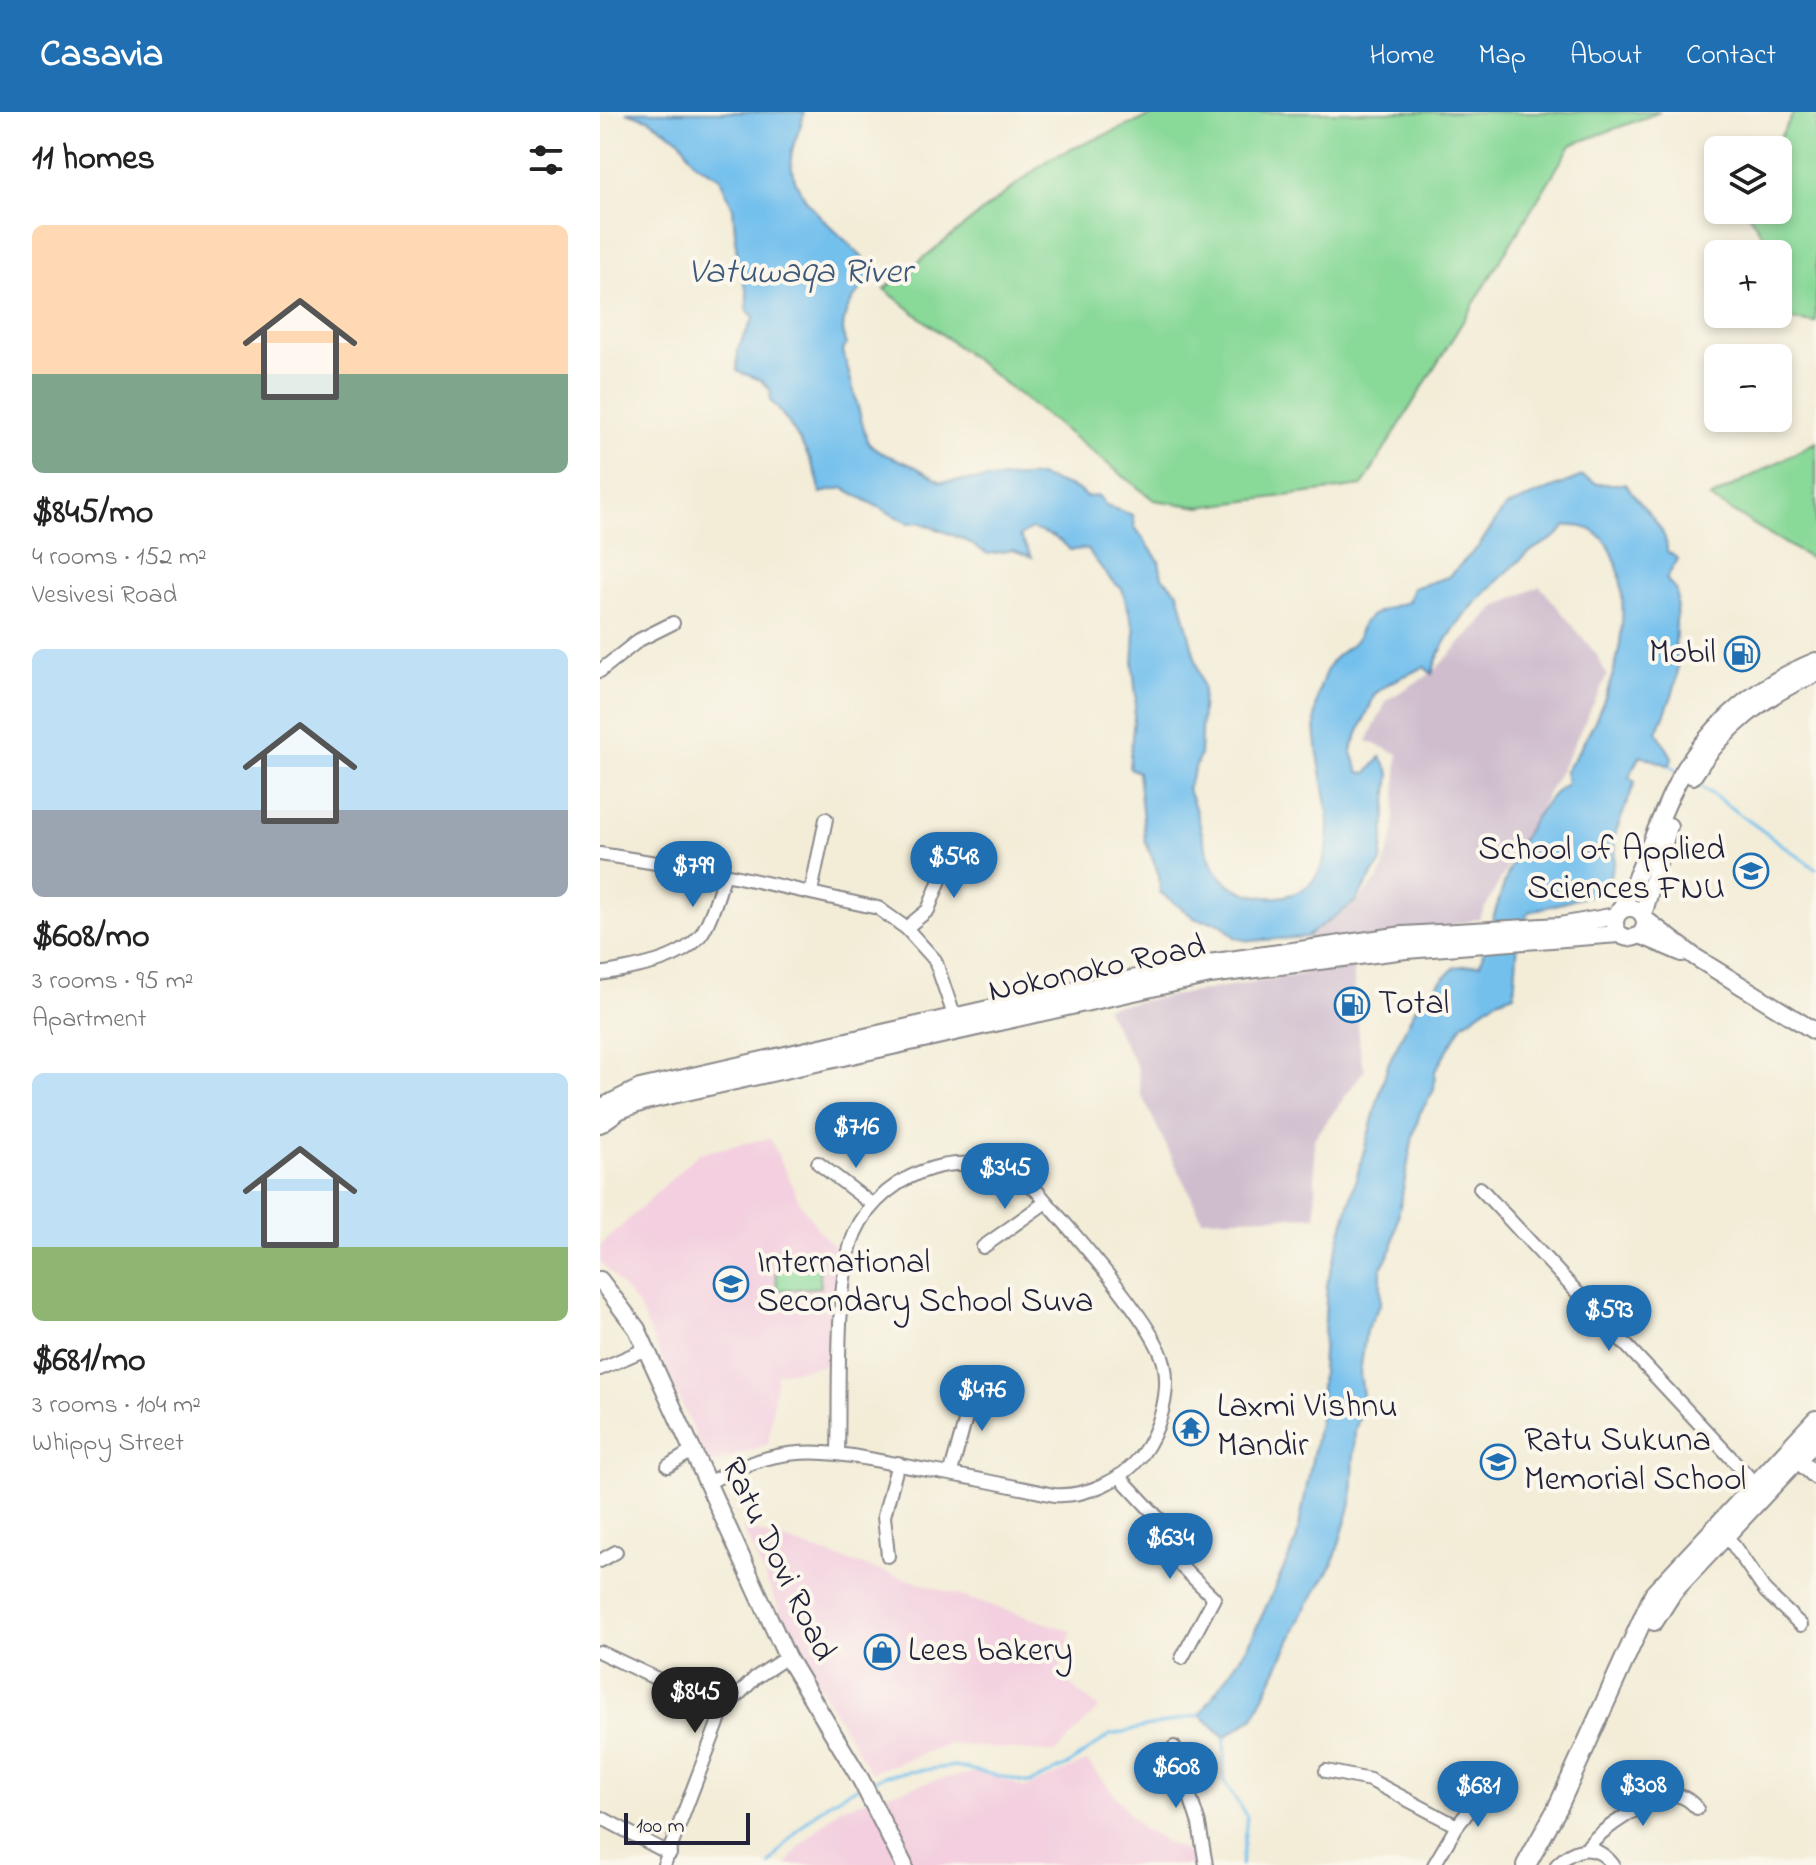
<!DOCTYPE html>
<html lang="en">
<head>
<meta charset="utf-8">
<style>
	body { margin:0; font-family:"Indie Flower",sans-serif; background:#f6f6f6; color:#222; height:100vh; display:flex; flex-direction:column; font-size:30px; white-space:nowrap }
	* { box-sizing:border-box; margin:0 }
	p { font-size:26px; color:#767676 }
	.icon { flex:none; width:44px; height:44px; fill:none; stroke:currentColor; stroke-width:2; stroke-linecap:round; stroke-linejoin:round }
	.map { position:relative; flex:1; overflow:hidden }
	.details { display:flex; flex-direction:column; background:#fff; width:600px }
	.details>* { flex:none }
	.tools { position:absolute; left:1104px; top:24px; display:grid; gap:16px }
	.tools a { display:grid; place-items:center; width:88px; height:88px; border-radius:12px; background:#fff; box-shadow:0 4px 12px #0003; font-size:40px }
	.scale { position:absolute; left:24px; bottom:20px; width:126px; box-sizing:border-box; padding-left:8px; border:4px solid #22223b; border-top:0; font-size:22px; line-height:28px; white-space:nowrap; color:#22223b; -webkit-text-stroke:6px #fbf7ec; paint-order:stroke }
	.price { position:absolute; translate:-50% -68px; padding:0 18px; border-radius:28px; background:#1f6fb2; color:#fff; font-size:26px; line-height:52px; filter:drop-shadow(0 2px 4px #0008) }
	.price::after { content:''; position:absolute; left:50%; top:48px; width:24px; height:18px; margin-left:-12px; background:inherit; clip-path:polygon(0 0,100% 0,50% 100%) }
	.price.current { background:#222; color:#fff }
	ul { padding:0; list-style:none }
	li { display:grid; align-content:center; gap:16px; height:424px; padding:0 32px }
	li span { display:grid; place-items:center; height:248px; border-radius:12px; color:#555 }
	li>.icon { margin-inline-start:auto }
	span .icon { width:144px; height:144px; fill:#fffc; stroke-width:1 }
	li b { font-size:34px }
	h2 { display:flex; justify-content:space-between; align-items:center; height:96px; padding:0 32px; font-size:34px }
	header { display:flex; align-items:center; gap:48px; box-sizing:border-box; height:112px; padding:0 40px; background:#1f6fb2; color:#fff }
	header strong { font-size:38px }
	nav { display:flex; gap:44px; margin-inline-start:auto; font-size:28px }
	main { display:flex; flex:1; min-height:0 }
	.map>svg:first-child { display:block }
	.built { fill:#f3cfdf }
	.industrial { fill:#cfbdce }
	.green { fill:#89d999; stroke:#567e6a; stroke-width:2 }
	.water { fill:#73c0ed; stroke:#4a7194; stroke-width:2 }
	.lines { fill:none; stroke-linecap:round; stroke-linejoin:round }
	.stream { stroke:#73c0ed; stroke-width:3 }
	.minor-casing { stroke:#8a888a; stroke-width:16 }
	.major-casing { stroke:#8a888a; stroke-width:20 }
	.highway-casing { stroke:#8a888a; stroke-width:22 }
	.minor { stroke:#fff; stroke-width:12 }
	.major { stroke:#fff; stroke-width:16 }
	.highway { stroke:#fff; stroke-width:18 }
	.labels { text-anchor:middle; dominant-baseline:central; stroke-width:8; stroke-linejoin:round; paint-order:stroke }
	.poi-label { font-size:34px; fill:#22223b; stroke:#fbf7ec; text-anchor:start }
	.street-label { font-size:34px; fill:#22223b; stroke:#fbf7ec }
	.water-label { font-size:36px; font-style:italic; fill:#3e5979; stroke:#fbf7ec }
</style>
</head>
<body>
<header>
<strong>Casavia</strong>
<nav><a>Home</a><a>Map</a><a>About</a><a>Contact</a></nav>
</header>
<main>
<section class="details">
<h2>11 homes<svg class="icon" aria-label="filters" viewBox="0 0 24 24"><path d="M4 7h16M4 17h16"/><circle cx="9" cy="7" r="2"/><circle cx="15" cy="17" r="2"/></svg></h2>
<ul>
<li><span style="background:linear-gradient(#ffd9b3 60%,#7fa58c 0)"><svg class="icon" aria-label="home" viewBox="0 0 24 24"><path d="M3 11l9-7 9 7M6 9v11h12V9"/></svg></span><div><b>$845/mo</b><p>4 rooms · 152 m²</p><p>Vesivesi Road</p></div></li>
<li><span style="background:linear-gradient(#bfe0f5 65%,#9aa5b1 0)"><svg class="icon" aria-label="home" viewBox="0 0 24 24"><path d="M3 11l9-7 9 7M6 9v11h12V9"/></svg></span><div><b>$608/mo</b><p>3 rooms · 95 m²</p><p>Apartment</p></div></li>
<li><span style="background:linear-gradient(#bfe0f5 70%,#8fb573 0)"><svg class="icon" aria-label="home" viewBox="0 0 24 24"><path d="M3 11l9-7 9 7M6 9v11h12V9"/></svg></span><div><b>$681/mo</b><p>3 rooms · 104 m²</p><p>Whippy Street</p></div></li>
</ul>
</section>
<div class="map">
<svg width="1216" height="1753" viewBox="0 0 1216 1753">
	<rect width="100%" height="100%" fill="#fbf7ec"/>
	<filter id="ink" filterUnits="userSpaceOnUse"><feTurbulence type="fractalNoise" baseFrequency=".0125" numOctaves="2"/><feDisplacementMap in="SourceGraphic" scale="16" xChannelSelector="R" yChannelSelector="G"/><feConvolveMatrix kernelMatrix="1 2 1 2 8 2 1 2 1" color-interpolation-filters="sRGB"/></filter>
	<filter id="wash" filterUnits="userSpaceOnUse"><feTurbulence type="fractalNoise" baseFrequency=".006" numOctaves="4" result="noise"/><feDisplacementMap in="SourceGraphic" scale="32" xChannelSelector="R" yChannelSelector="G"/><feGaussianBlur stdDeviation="1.8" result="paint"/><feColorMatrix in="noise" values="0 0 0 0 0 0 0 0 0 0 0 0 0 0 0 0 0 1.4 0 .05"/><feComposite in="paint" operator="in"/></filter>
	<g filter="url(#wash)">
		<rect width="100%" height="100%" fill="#f3edd8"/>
		<g class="built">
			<polygon points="170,1026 200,1091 219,1119 243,1143 238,1251 177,1261 168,1332 109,1353 39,1195 0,1149 0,1134 99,1041"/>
			<polygon points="142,1415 472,1519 458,1563 499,1596 455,1641 348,1632 271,1661 202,1546"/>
			<polygon points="487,1649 542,1717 610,1753 187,1753 200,1734 240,1696 332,1669 383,1659 425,1676"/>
		</g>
		<polygon class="industrial" points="940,474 997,543 1007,564 967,646 879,807 751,833 761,947 765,957 714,1027 716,1104 602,1107 541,982 538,957 505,895 703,862 706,827 756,791 780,765 794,722 798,642 767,629 787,588 832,561 896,495"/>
		<g class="green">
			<polygon points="560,0 1060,0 971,33 762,374 600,395 554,388 284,177 450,46"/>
			<polygon points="1194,0 1216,0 1216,211 1143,202 1178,202 1178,142 1161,142 1167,130 1146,98 1178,98 1178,38 1173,38"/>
			<polygon points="1216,330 1216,450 1110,386"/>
			<polygon points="219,1154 221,1175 177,1178 176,1157"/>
		</g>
		<path class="water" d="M26,0H204C202,17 190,32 191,49C193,98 255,125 276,165C254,179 236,206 246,233L243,239L267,329L279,340L316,355L341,370L439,364L477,377L486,385L499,384L506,394L533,403L535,415L559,449L562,465L578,480L603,576L600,643L587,677C601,701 601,734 615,757C635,790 699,798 719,760C752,697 688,626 730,552C735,541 750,537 757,527C760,523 760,515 764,510C773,500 795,493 808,490L813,476L848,465L878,435L905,395L982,364L997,372H1026C1039,394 1068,414 1067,439L1078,447L1066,467L1077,479L1075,539C1085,562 1066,598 1057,620L1072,645L1070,654L1040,643L1029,665L1035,670L1014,725L1015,749L1010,764L994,782L929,800L919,816L914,882L897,888L863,912L835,959L834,978L820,1001L813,1024L792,1137L781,1156V1191L766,1218L760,1261L764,1291L755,1319L752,1388L733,1452L704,1499L654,1605L625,1625L600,1603L648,1534L696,1430L719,1311L727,1172L788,952L818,891L855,855L880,852C897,795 916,707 967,671L965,659C989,627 1008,585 1017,547C1027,503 1030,409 966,414C956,429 940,431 927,442C891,475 845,513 832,562L824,555L791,570L775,582L751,638L759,660L767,661L781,645L790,661L781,750L755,790L706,825L650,829L636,826L620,811L596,807L560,780L559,763L545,728L538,660L529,656L536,585L533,554L535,519L522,477L510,467L487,437L470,438C459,425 448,422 431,417L420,424L432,445L413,438L388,442L363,427L319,410L308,411L243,376L220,381C219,356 189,307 170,288L171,279L161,268L137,259L138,237L154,205L147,198V179L138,156L133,96L120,66L94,50L80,28L48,7Z"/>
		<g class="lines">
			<g class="stream">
				<polyline points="1070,654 1075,658"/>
				<polyline points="1099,673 1216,757"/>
				<polyline points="625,1625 623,1668 647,1705 641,1753"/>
				<polyline points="269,1671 286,1663 355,1654 430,1671 469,1652 510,1623 600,1603"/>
				<path d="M170,1753C193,1720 220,1691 258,1675"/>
			</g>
		</g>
	</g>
	<g filter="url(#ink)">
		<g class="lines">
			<g class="minor-casing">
				<g id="minor">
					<polyline points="0,559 39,528 73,511"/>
					<polyline points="0,742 125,762 278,796 306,816 335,848 357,912"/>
					<polyline points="211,780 226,707"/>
					<polyline points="306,816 328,798 356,728"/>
					<path d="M0,862C32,856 82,850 102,821C113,804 118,781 125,762"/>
					<polyline points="218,1051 273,1093"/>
					<polyline points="880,1076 1161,1378"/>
					<polyline points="383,1135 446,1090"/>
					<polyline points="0,1257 46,1237"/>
					<polyline points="68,1354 92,1339"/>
					<polyline points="351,1360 366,1306 367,1278"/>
					<polyline points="519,1364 574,1423 581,1454 614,1486 582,1546"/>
					<path d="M106,1372C191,1323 238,1342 327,1358C369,1365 412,1374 454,1383C485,1385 522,1369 541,1344C559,1320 571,1281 564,1251C555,1211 466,1113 436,1078C406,1054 370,1046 333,1056C300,1065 269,1089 255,1121C234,1169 240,1284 238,1340"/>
					<polyline points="1125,1421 1166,1480 1201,1513"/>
					<polyline points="288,1444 284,1404 298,1351"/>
					<polyline points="0,1449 16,1440"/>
					<polyline points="0,1540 123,1598"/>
					<polyline points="574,1635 599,1712 606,1753"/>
					<polyline points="726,1659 770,1668 857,1714"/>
					<polyline points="0,1705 70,1742"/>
					<path d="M987,1736C996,1720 1056,1681 1075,1683C1085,1684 1091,1690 1097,1696"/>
					<polyline points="64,1753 123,1598 155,1566 187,1545"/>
					<polyline points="834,1753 857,1714 894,1667"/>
					<path d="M957,1753C975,1734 996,1731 1013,1753"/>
				</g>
			</g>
			<g class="major-casing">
				<g id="major">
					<path d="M1093,664C1120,619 1168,580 1216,562"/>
					<circle cx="1030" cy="811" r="15"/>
					<path d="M1018,801C1040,764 1053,722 1071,683C1100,620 1152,575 1216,549"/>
					<polyline points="1043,803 1069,714"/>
					<polyline points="1045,807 1095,845 1216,920"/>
					<polyline points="1040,823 1082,841"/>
					<polyline points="0,996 40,976 419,890 609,851 803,823 960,814 1016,804"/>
					<polyline points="0,1012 20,998 46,989 610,863 806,838 1019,822"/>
					<polyline points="0,1168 37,1217 187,1545 261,1668 304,1753"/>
					<polyline points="1188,1339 1216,1364"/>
				</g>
			</g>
			<g class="highway-casing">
				<g id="highway">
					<polyline points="1054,1509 1073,1479 1216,1327"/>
					<polyline points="926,1753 957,1697 1054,1482 1216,1308"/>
				</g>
			</g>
			<use href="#minor" class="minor"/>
			<use href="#major" class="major"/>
			<use href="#highway" class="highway"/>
		</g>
	</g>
	<defs>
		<g id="fuel-ring" transform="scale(1.8)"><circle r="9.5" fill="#fbf7ec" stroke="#1f6fb2" stroke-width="1.5"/><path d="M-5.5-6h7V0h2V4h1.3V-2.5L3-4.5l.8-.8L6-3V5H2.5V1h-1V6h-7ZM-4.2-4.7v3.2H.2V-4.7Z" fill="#1f6fb2"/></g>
		<g id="university-ring" transform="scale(1.8)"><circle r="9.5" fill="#fbf7ec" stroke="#1f6fb2" stroke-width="1.5"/><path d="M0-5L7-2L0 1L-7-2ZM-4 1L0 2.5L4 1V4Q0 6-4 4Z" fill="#1f6fb2"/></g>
		<g id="school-ring" transform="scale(1.8)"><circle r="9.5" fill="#fbf7ec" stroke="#1f6fb2" stroke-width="1.5"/><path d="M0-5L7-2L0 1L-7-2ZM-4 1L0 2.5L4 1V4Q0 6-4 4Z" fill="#1f6fb2"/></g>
		<g id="temple-ring" transform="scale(1.8)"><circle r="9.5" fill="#fbf7ec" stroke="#1f6fb2" stroke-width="1.5"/><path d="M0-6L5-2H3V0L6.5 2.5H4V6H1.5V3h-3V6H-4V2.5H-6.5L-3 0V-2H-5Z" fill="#1f6fb2"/></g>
		<g id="shop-ring" transform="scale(1.8)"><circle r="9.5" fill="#fbf7ec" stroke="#1f6fb2" stroke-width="1.5"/><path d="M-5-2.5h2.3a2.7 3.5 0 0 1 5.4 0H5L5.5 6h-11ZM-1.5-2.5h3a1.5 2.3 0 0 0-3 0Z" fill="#1f6fb2"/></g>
	</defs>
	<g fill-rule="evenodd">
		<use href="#fuel-ring" x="1142" y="542"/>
		<use href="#university-ring" x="1151" y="759"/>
		<use href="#fuel-ring" x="752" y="893"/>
		<use href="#school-ring" x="131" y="1172"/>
		<use href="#temple-ring" x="591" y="1316"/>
		<use href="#school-ring" x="898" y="1350"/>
		<use href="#shop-ring" x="282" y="1540"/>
	</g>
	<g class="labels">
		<g class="poi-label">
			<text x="1116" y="542" text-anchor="end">Mobil</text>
			<text x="1125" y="739" text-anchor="end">School of Applied<tspan x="1125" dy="39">Sciences FNU</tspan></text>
			<text x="778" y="893">Total</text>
			<text x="157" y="1152">International<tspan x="157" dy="39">Secondary School Suva</tspan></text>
			<text x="617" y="1296">Laxmi Vishnu<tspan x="617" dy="39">Mandir</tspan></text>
			<text x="924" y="1330">Ratu Sukuna<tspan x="924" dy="39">Memorial School</tspan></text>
			<text x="308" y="1540">Lees bakery</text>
		</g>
		<g class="street-label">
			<text transform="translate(497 858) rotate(-12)">Nokonoko Road</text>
			<text transform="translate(177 1448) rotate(64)">Ratu Dovi Road</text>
		</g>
		<g class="water-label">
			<text x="200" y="161">Vatuwaqa River</text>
		</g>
	</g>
</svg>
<div class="tools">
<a><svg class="icon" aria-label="layers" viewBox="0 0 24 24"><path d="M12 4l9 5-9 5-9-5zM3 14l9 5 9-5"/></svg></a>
<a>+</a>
<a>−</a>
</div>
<div class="scale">100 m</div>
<b class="price" style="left:354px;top:788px">$548</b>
<b class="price" style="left:93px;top:797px">$799</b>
<b class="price" style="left:256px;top:1058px">$716</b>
<b class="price" style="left:405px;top:1099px">$345</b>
<b class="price" style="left:1009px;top:1241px">$593</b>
<b class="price" style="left:382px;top:1321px">$476</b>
<b class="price" style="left:570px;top:1469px">$634</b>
<b class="price current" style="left:95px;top:1623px">$845</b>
<b class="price" style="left:576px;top:1698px">$608</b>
<b class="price" style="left:1043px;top:1716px">$308</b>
<b class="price" style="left:878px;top:1717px">$681</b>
</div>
</main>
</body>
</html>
